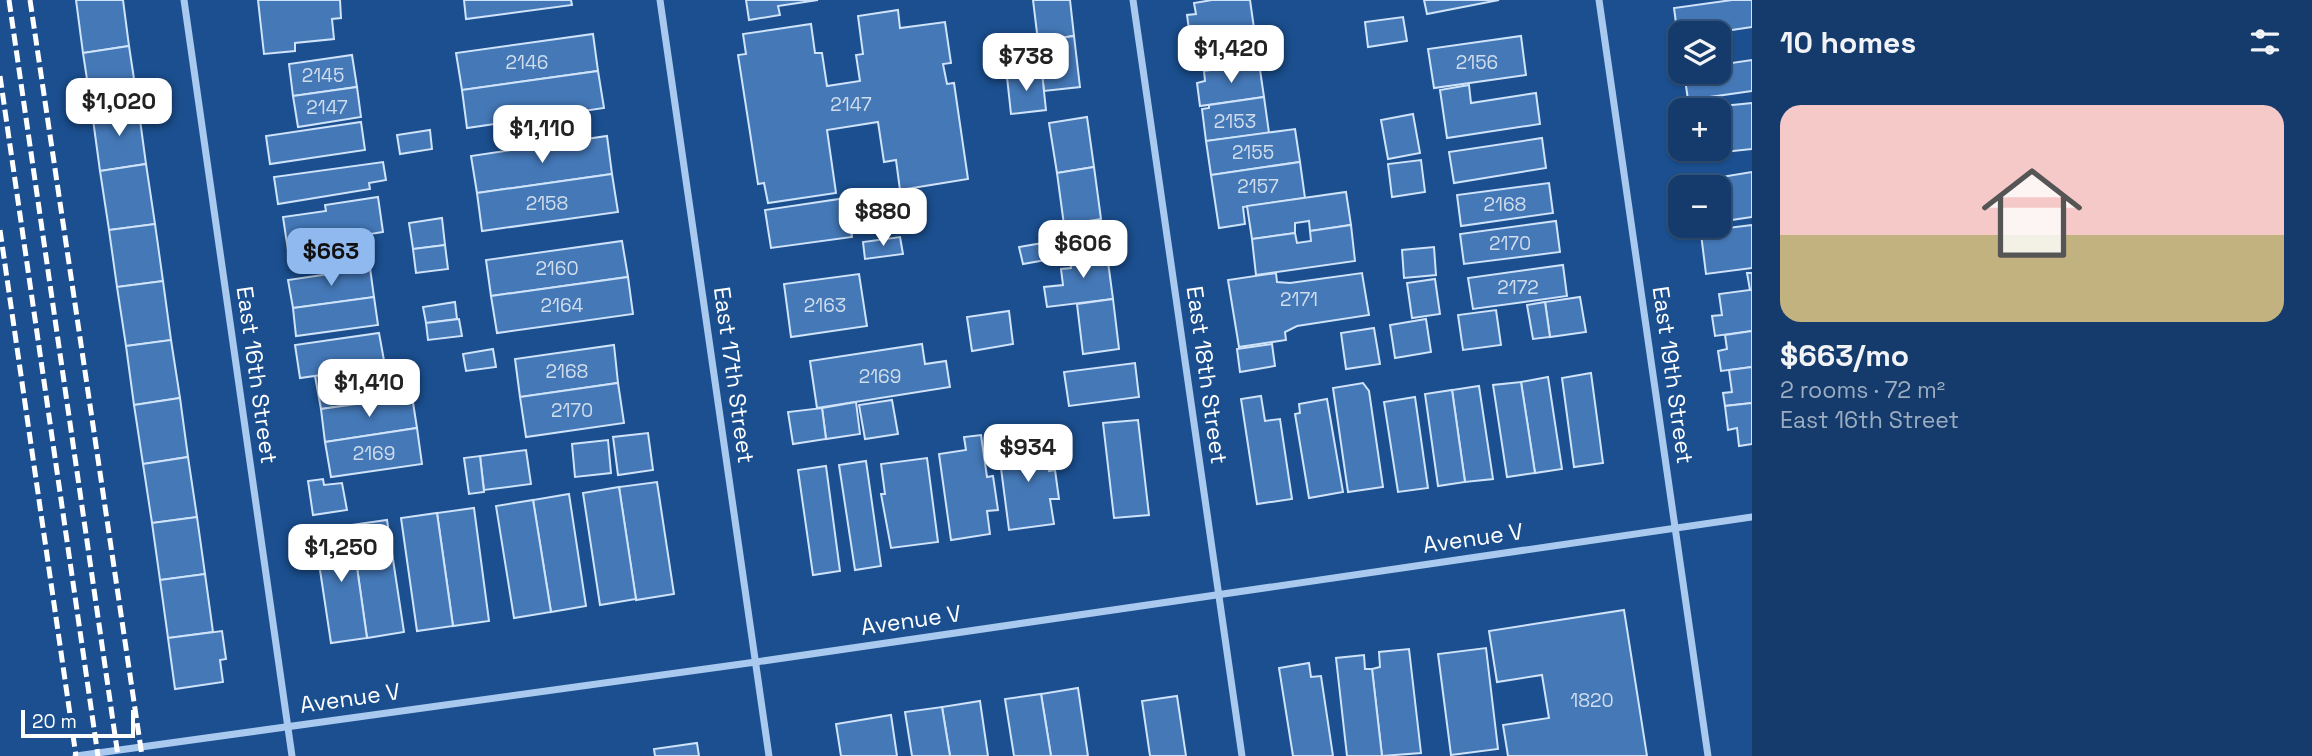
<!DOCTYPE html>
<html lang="en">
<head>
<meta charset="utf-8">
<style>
	body { margin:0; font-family:"Space Grotesk",sans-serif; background:#214673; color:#f1f3f6; height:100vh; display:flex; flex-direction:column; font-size:26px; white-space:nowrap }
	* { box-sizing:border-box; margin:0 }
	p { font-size:23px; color:#9dadc1 }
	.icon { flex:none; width:38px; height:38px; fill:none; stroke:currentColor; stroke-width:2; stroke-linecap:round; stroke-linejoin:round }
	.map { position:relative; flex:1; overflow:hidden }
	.details { display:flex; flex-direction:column; background:#143b6b; width:560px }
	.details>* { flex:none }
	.fabs { position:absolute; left:1668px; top:21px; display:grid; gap:14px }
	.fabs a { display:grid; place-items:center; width:63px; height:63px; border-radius:14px; background:#143b6b; box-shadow:0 2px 5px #0004,0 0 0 2px #33557e; font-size:35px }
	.scale { position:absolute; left:21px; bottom:18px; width:114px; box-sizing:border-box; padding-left:7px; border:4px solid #fff; border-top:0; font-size:19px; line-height:24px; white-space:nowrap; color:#fff; -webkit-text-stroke:5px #1b4f8f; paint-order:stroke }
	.price { position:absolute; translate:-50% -60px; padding:0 16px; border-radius:14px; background:#fff; color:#222; font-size:23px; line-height:46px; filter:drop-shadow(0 2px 4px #0008) }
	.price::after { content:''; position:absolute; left:50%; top:42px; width:21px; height:16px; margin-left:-10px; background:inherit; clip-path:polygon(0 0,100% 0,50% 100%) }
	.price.current { background:#90b9f0; color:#111 }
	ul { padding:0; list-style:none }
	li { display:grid; align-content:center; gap:14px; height:371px; padding:0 28px }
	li+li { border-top:2px solid #33557e }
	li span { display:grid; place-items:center; height:217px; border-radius:21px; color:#555 }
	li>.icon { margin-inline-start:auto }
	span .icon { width:126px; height:126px; fill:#fffc; stroke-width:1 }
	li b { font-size:30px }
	h2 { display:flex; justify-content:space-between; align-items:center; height:84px; padding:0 28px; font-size:30px }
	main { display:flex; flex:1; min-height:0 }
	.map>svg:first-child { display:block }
	.building { fill:#4478b7; stroke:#cfe3fa; stroke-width:2 }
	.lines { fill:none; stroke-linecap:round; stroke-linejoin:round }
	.street { stroke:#a9c9ee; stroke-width:7 }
	.rail { stroke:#fff; stroke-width:5; stroke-dasharray:12 5; stroke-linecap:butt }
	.labels { text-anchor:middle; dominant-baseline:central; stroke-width:6; stroke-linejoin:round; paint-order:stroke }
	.number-label { font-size:19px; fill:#d0dded }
	.street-label { font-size:23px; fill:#fff; stroke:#1b4f8f }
</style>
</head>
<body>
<main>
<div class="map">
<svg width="1752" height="756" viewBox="0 0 1752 756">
	<rect width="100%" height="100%" fill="#1b4f8f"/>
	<g class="building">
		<polygon points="76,0 123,0 129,46 83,53"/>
		<polygon points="258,0 340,0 341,18 332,19 334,39 295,43 295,51 264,54"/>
		<polygon points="464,0 571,0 572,5 466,19"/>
		<polygon points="746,0 818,0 778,6 780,15 749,20"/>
		<polygon points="1033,0 1070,0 1074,36 1038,41"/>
		<polygon points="1212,0 1250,0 1254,28 1190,37 1187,15 1196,14 1194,3"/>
		<polygon points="1424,0 1499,0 1427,14"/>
		<polygon points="1732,0 1752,0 1752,27 1712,33 1680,33 1678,38 1674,8"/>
		<polygon points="898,10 900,28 945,22 951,63 943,64 947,84 954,83 968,179 900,190 896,160 884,162 878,122 827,130 836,193 768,203 764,183 758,184 738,55 746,54 743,34 811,24 815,53 822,53 827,86 860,81 856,55 863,54 858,16"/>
		<polygon points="1403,17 1407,41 1368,47 1365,22"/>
		<polygon points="1254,28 1259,63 1204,71 1202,58 1193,59 1190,37"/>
		<polygon points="593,34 598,71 462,90 456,53"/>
		<polygon points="1074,36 1080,87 1044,91 1038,41"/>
		<polygon points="1521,36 1526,75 1434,88 1428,49"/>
		<polygon points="129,46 138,105 92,112 83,53"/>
		<polygon points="352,55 357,87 293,96 289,64"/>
		<polygon points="1752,60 1752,91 1688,100 1684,72 1718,72 1718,65"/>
		<polygon points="1259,63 1264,97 1200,106 1197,83 1205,81 1204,71"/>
		<polygon points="598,71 604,108 467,128 462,90"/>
		<polygon points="1042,73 1046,110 1011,114 1007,77"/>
		<polygon points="1469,85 1471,103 1536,93 1540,124 1447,138 1440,90"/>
		<polygon points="357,87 361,117 298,127 293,96"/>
		<polygon points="1264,97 1269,133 1206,141 1202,109 1209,108 1209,105"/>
		<polygon points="1752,103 1752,149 1705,154 1704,149 1718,149 1718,110 1713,110 1713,107"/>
		<polygon points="138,105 146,164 100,171 92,112"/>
		<polygon points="1413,114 1420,153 1388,159 1381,120"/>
		<polygon points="1087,117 1094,167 1057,173 1049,123"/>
		<polygon points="361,122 365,150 270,164 266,136"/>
		<polygon points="1295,129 1300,162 1211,175 1206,141"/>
		<polygon points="430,130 432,149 400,154 397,135"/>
		<polygon points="607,136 612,174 477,193 471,156"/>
		<polygon points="1542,138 1546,168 1454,183 1449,152"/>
		<polygon points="1421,160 1425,192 1392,197 1388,164"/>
		<polygon points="383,162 386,180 369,183 370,189 278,204 274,177"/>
		<polygon points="1300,162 1305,198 1243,207 1245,224 1219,228 1211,175"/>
		<polygon points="146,164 155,224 109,230 100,171"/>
		<polygon points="1094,167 1101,219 1064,225 1057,173"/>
		<polygon points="1752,172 1752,217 1718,222 1718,187 1704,187 1703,180"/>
		<polygon points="612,174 618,212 482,231 477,193"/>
		<polygon points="1549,183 1553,213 1461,226 1457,195"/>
		<polygon points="1346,192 1351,225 1310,231 1309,221 1295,223 1295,233 1252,239 1247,206"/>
		<polygon points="378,197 383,232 370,234 372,245 289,257 283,217 326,211 325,205"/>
		<polygon points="846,198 852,237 771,248 765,210"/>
		<polygon points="442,218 445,245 413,249 409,223"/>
		<polygon points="1556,221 1560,252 1464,264 1460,234"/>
		<polygon points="155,224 163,281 117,287 109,230"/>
		<polygon points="1351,225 1355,261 1256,275 1252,239 1295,233 1297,243 1311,241 1310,231"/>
		<polygon points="1752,225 1752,268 1706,274 1701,234 1712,233 1711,230"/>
		<polygon points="900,237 903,254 865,259 863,242"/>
		<polygon points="622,241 628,277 491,296 486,260"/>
		<polygon points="1054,241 1057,258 1023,264 1019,247"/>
		<polygon points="445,245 448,269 416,273 413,249"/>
		<polygon points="1106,247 1113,299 1047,307 1044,287 1063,285 1061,269 1071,268 1069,252"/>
		<polygon points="1434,247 1436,275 1404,278 1402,250"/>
		<polygon points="1563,265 1567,296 1473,309 1468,278"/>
		<polygon points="370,268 374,297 293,308 288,280"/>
		<polygon points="1276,273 1277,282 1290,283 1362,273 1369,315 1297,326 1285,332 1286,340 1239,347 1228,280"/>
		<polygon points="1747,273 1752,273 1752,331 1715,336 1712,316 1722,315 1719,294 1750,290"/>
		<polygon points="859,274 867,326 791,337 784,284"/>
		<polygon points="628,277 633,314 497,333 491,296"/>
		<polygon points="1435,279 1440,314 1412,318 1407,283"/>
		<polygon points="163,281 171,340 126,346 117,287"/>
		<polygon points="374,297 378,325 296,336 293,308"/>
		<polygon points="1580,297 1586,332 1550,337 1545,302"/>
		<polygon points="1113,299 1119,349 1083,354 1077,304"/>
		<polygon points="455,302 457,319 426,323 423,307"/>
		<polygon points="1545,302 1550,337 1533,339 1527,305"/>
		<polygon points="1496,310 1501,345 1463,350 1458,315"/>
		<polygon points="1009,311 1013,344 972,351 967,317"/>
		<polygon points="459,319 462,336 428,340 426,323"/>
		<polygon points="1426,319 1431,352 1395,358 1390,325"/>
		<polygon points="1374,328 1380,364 1346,369 1341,333"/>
		<polygon points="1752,331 1752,367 1721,371 1718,351 1727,349 1725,335"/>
		<polygon points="379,333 385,366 300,378 295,345"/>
		<polygon points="171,340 180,398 134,405 126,346"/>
		<polygon points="922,344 925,364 946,361 950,387 817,408 810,361"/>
		<polygon points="1272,344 1275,366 1240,372 1237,349"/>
		<polygon points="614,345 618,383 520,397 515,359"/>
		<polygon points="493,349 496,367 466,371 463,354"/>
		<polygon points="407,362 412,396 321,409 315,376"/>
		<polygon points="1135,363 1139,397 1069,406 1064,372"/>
		<polygon points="1752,367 1752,403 1725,406 1723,393 1732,392 1729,370"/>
		<polygon points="1591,373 1603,463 1574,467 1562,378"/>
		<polygon points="1548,377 1562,469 1535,473 1521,382"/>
		<polygon points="1521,382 1535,473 1507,477 1493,385"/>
		<polygon points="618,383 624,423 526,437 520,397"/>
		<polygon points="1363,383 1369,391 1383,487 1348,492 1333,388"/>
		<polygon points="1479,386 1493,479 1465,482 1452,390"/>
		<polygon points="1452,390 1465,482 1438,486 1425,394"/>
		<polygon points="412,396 417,428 325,442 321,409"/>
		<polygon points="1261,396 1265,421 1280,419 1292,499 1257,504 1241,399"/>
		<polygon points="1415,397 1428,488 1398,492 1384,402"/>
		<polygon points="180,398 188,457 143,464 134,405"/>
		<polygon points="1327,399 1343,492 1309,498 1295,414 1300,413 1299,404"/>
		<polygon points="892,400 898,434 865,439 859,405"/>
		<polygon points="856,402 860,434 826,439 822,408"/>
		<polygon points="1752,403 1752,444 1739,446 1737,428 1728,430 1725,406"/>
		<polygon points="822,408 826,439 793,444 788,412"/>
		<polygon points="1138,420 1149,515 1114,518 1103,423"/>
		<polygon points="417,428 422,464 331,477 325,442"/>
		<polygon points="648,433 653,470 618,475 613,437"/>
		<polygon points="981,435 987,477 993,476 998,510 987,511 990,534 951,540 939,454 966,450 964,437"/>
		<polygon points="1045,439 1049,471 1055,470 1059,499 1050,499 1054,524 1009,530 998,445"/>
		<polygon points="608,440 611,473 575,477 572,444"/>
		<polygon points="526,450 531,484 484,490 480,456"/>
		<polygon points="480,456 484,492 469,494 464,458"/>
		<polygon points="188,457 197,517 152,523 143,464"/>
		<polygon points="927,458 938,542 891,548 881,494 885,494 881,464"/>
		<polygon points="866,461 881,566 855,570 839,465"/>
		<polygon points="826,466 840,571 813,575 798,470"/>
		<polygon points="323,479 324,485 342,483 347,510 313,515 308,481"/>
		<polygon points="657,482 674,594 636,600 619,487"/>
		<polygon points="619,487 636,599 600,605 583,493"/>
		<polygon points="569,494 586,606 551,612 533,500"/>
		<polygon points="533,500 551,612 514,618 496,506"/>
		<polygon points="474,508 489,621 453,626 437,513"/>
		<polygon points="437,513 453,626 417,631 401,518"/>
		<polygon points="197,517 205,574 160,580 152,523"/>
		<polygon points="387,520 404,632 367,638 351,525"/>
		<polygon points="351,525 367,638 331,643 314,530"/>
		<polygon points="205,574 213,632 168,638 160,580"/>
		<polygon points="1624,610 1647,756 1508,756 1503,725 1549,718 1542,675 1497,682 1489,631"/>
		<polygon points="222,631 226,659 220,660 223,682 175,689 168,638"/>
		<polygon points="1486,648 1498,749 1451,755 1438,654"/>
		<polygon points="1409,649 1421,753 1382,756 1372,669 1380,667 1379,652"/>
		<polygon points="1364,655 1365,669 1372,669 1382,756 1347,756 1336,658"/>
		<polygon points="1309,663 1311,677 1321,676 1333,756 1293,756 1279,668"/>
		<polygon points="1078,688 1088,756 1051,756 1041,694"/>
		<polygon points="1041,694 1051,756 1014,756 1005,699"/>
		<polygon points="1177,696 1186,756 1150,756 1142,701"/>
		<polygon points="980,701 988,756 950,756 942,707"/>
		<polygon points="942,707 950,756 912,756 905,712"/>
		<polygon points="891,715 897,756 841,756 836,724"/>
		<polygon points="697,743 699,756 655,756 654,749"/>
	</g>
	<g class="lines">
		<g class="street">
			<polyline points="184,0 292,756"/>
			<polyline points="660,0 769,756"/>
			<polyline points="1133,0 1242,756"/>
			<polyline points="1599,0 1708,756"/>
			<polyline points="76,756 756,662 1752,517"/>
		</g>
		<g class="rail">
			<polyline points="9,0 118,756"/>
			<polyline points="30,0 142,756"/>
			<polyline points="0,76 98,756"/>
			<polyline points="0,230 76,756"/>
		</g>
	</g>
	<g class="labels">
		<g class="number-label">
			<text x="527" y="62">2146</text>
			<text x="1477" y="62">2156</text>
			<text x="323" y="75">2145</text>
			<text x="851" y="104">2147</text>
			<text x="327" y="107">2147</text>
			<text x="1235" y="121">2153</text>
			<text x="1253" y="152">2155</text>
			<text x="1258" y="186">2157</text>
			<text x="547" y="203">2158</text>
			<text x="1505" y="204">2168</text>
			<text x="1510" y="243">2170</text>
			<text x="557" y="268">2160</text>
			<text x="1518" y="287">2172</text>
			<text x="1299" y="299">2171</text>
			<text x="562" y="305">2164</text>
			<text x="825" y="305">2163</text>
			<text x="567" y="371">2168</text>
			<text x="880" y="376">2169</text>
			<text x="572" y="410">2170</text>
			<text x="374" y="453">2169</text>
			<text x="1592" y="700">1820</text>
		</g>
		<g class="street-label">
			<text transform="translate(257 375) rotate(82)">East 16th Street</text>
			<text transform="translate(734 375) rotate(82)">East 17th Street</text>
			<text transform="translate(1207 375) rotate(82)">East 18th Street</text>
			<text transform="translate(1673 375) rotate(82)">East 19th Street</text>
			<text transform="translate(1473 538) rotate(-8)">Avenue V</text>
			<text transform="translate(911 620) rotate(-8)">Avenue V</text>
			<text transform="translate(350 698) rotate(-8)">Avenue V</text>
		</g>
	</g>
</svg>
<div class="fabs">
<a><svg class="icon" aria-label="layers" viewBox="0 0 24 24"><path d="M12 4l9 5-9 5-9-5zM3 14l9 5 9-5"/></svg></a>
<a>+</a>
<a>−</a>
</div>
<div class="scale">20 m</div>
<b class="price" style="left:1231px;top:85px">$1,420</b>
<b class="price" style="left:1026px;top:93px">$738</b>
<b class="price" style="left:119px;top:138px">$1,020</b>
<b class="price" style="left:542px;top:165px">$1,110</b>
<b class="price" style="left:883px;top:248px">$880</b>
<b class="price" style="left:1083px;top:280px">$606</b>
<b class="price current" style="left:331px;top:288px">$663</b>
<b class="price" style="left:369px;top:419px">$1,410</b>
<b class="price" style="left:1028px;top:484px">$934</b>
<b class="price" style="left:341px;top:584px">$1,250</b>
</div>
<section class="details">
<h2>10 homes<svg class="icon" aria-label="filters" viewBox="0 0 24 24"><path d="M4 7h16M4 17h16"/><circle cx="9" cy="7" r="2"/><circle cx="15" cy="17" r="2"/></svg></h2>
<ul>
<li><span style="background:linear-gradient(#f6c9c9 60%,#c2b280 0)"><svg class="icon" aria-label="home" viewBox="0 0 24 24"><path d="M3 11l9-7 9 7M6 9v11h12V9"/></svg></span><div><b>$663/mo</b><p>2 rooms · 72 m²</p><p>East 16th Street</p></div></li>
</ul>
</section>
</main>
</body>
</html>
